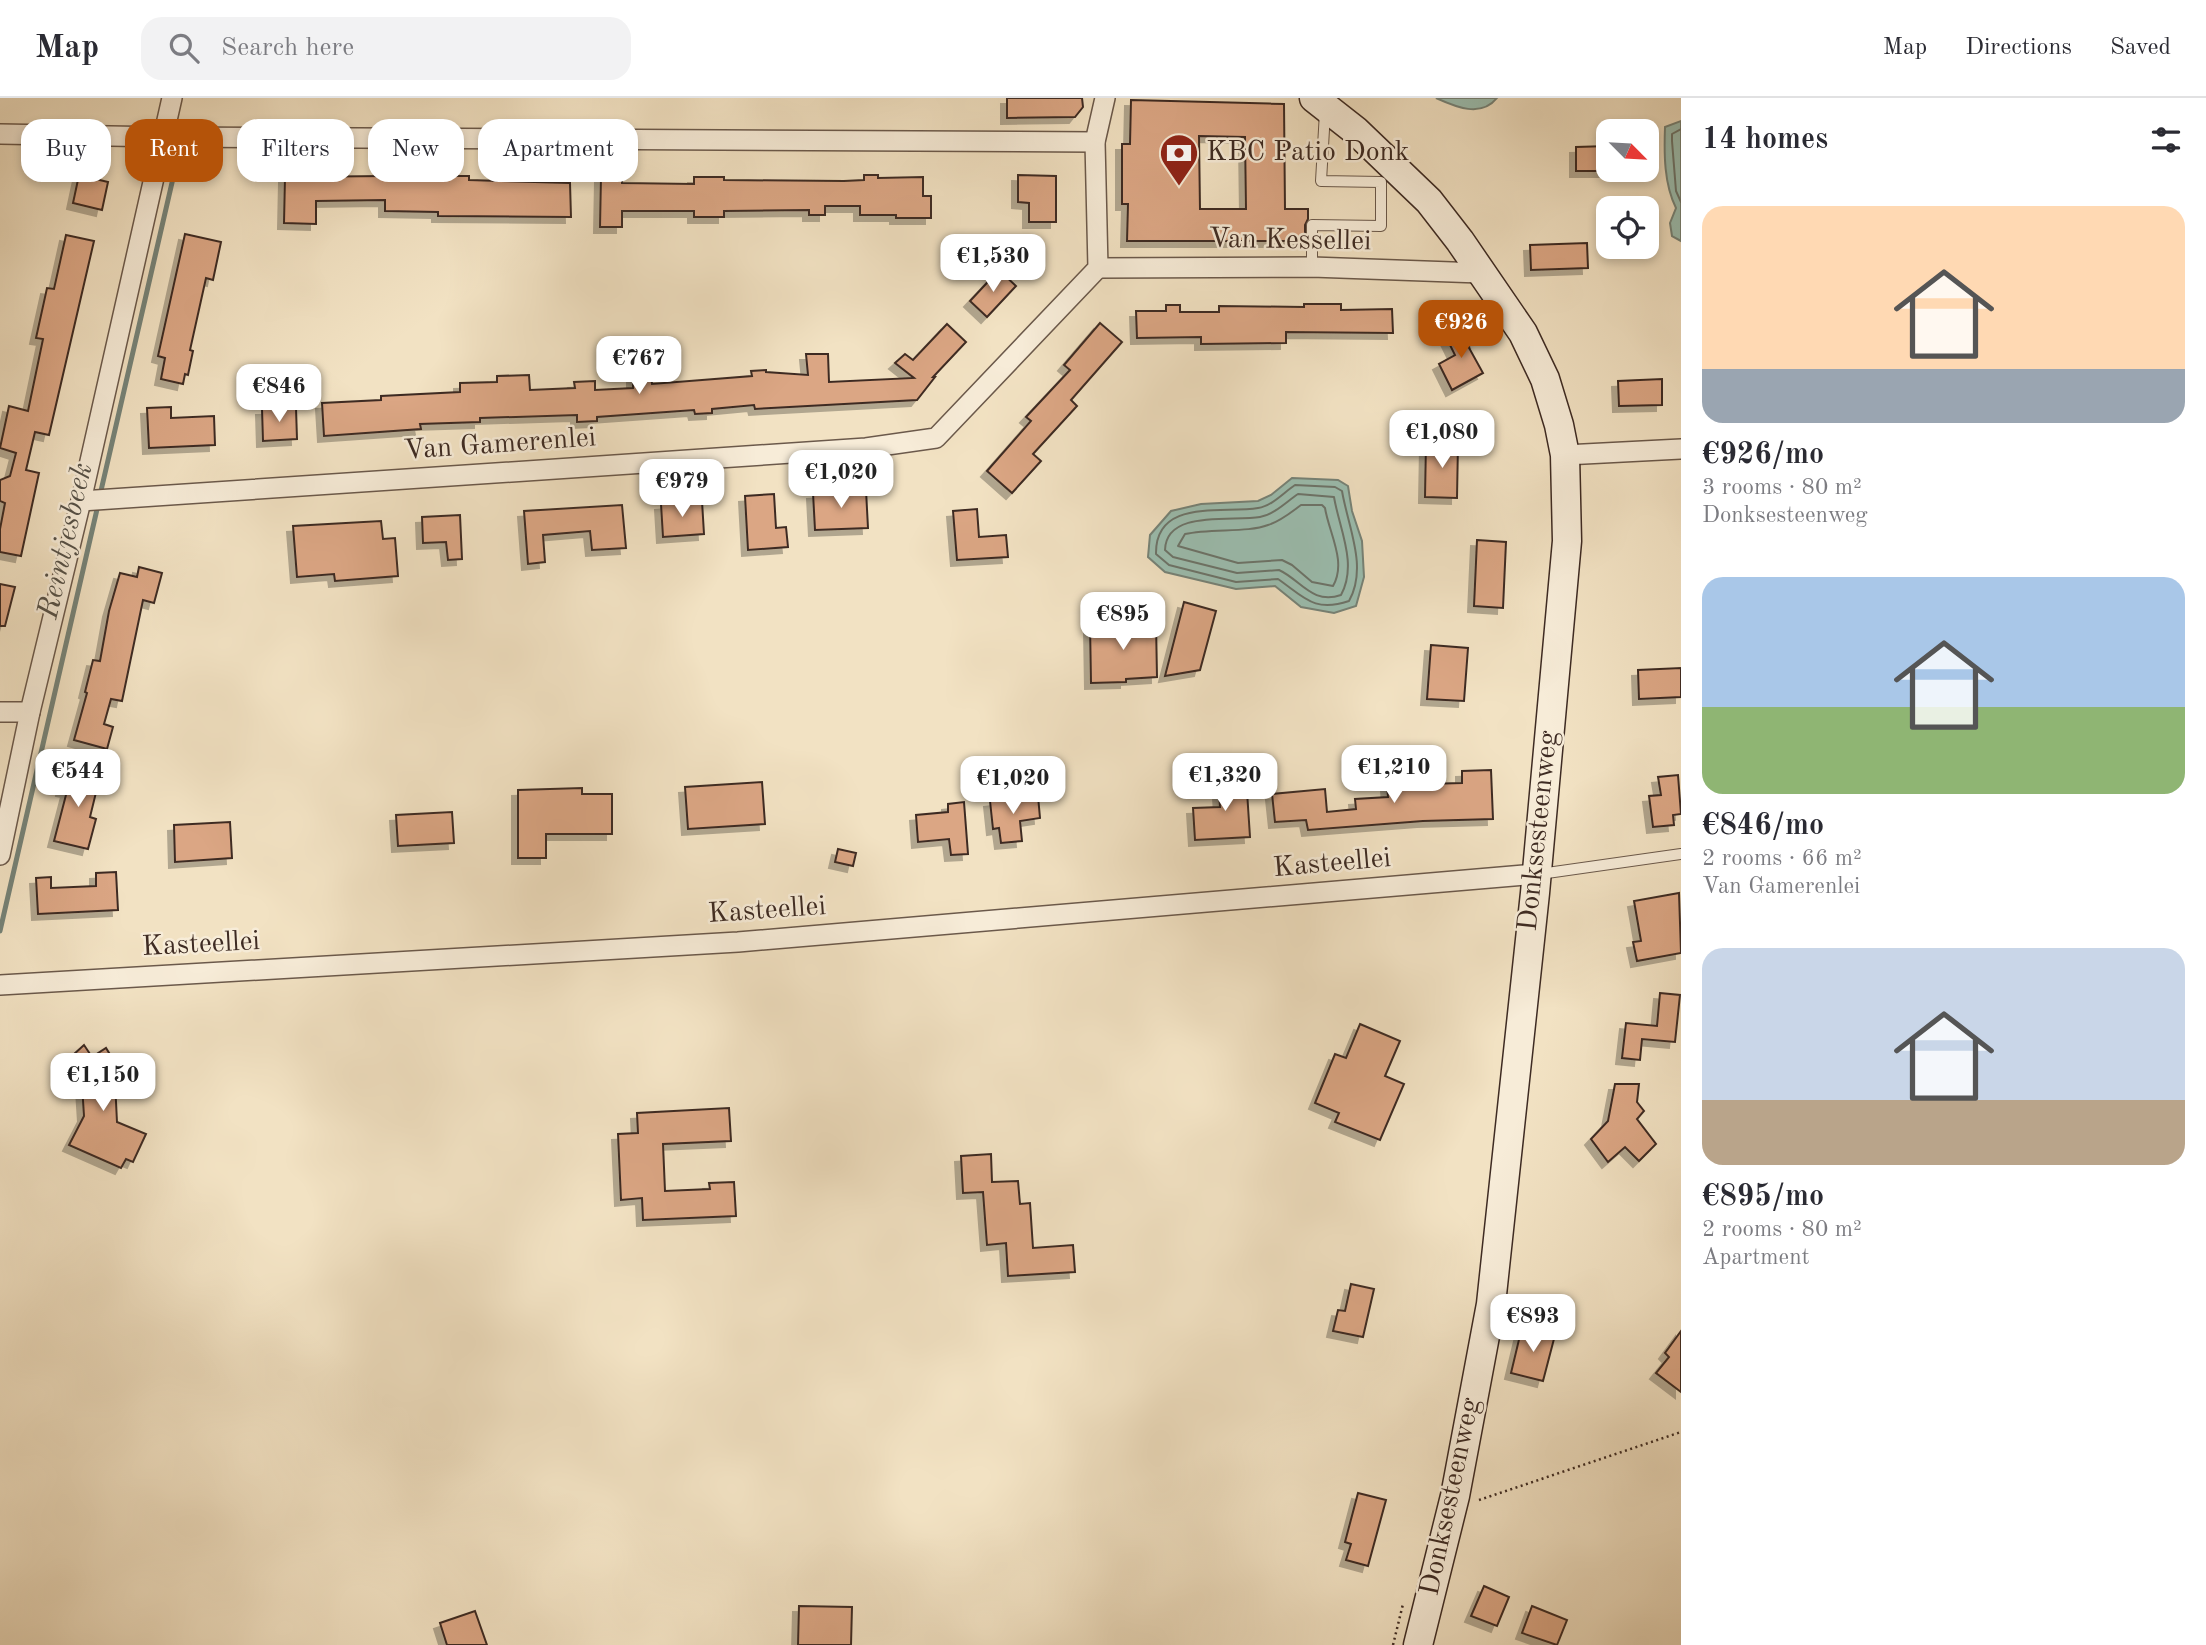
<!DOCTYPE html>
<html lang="en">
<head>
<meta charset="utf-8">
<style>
	body { margin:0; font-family:"Old Standard TT",serif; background:#f2f2f3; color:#2b2b33; height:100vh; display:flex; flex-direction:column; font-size:26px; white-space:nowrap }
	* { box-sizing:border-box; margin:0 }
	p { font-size:23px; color:#7c7c81 }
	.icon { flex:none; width:38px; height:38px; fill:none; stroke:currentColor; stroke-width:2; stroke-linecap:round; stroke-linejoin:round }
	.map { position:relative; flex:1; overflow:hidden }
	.sheet { display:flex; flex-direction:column; background:#fff; width:525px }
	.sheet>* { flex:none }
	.guide { position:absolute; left:21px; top:21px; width:665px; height:63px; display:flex; gap:14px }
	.needle { width:46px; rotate:114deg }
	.tools { position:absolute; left:1596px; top:21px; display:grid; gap:14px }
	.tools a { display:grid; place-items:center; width:63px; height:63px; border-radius:14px; background:#fff; box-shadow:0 4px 10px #0003; font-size:35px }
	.price { position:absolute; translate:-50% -60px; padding:0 16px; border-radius:14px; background:#fff; color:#222; font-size:23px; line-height:46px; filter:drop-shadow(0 2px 4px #0008) }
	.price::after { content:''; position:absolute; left:50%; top:42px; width:21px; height:16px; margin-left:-10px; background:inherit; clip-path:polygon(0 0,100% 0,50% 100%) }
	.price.active { background:#b45309; color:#fff }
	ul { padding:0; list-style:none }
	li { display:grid; align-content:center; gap:14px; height:371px; padding:0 21px }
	li span { display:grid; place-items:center; height:217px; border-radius:21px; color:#555 }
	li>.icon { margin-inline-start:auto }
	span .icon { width:126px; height:126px; fill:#fffc; stroke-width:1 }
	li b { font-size:30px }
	h2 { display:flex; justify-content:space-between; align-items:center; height:84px; padding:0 21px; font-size:30px }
	.chip { padding:0 24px; border-radius:21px; background:#fff; box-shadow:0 4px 10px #0003; font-size:24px; line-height:63px }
	.chip.active { background:#b45309; color:#fff }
	header { display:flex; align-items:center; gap:42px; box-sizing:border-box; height:98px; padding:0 35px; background:#fff; border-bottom:2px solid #e1e1e2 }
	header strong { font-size:33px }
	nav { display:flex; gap:38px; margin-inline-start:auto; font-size:24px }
	.search { width:490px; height:63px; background:#f2f2f3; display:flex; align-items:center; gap:18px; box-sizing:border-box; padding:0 24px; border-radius:21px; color:#7c7c81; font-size:26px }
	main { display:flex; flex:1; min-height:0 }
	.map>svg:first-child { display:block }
	.water { fill:#9bbeb0; stroke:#768378; stroke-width:2 }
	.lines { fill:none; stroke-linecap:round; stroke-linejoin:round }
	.shore { stroke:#6c746a; stroke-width:2 }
	.stream { stroke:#768378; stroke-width:5 }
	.building { fill:#dba684; stroke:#3e2b23; stroke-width:2; fill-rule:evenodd; filter:url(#shadow) }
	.lane-casing { stroke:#6b594b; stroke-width:12 }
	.street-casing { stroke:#6b594b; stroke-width:22 }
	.secondary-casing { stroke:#3e2b23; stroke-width:31 }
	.path { stroke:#3e2b23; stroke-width:2.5; stroke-dasharray:2 3.5; stroke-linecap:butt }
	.lane { stroke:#f7ecd8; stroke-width:10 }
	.street { stroke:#f7ecd8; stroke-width:19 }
	.secondary { stroke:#f7ecd8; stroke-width:28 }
	.labels { text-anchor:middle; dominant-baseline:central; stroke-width:5; stroke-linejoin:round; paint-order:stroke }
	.poi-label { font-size:28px; fill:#3e2b23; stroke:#f7ecd8; text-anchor:start }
	.street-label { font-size:28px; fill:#3e2b23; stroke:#f7ecd8 }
	.water-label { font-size:30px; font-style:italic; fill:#555046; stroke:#f7ecd8 }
</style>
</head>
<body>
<header>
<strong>Map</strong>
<div class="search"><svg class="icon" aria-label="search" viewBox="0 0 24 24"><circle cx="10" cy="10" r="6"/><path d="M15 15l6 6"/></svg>Search here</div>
<nav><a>Map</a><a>Directions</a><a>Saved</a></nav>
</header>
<main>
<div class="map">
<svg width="1681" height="1547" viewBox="0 0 1681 1547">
	<defs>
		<filter id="shadow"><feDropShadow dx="-6" dy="6" stdDeviation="0" flood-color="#0004"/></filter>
	</defs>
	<rect width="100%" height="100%" fill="#f2e2c3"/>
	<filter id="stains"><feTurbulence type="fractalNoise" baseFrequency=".00286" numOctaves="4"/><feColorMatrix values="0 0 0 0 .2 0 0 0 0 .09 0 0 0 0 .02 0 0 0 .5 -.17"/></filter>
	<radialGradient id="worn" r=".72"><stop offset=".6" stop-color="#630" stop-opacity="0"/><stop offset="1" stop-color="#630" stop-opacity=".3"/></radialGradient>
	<g class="water">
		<path d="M1436,0H1497C1481,20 1456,9 1436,0Z"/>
		<path d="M1681,23V143L1672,138L1670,125L1676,110C1664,86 1664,56 1665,29Z"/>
		<polygon points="1292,380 1338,382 1348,388 1352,413 1362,443 1364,479 1356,508 1334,515 1301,509 1275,488 1236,491 1165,474 1148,459 1150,437 1171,413 1201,406 1258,403 1271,397"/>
	</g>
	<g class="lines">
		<g class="shore">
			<polyline points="1681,31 1672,36 1672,43 1676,93 1681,104"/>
			<path d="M1295,387L1335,389L1342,393C1348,429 1368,469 1349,503C1314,515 1304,499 1278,481L1236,484L1169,467L1156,456C1155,400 1222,416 1258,410C1272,408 1283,395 1295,387Z"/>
			<path d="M1298,396L1334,399C1339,430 1358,466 1341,497C1312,507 1301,482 1279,472L1237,475L1173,459L1165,452C1166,411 1233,424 1260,419C1275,416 1286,404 1298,396Z"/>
			<path d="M1301,407H1322L1325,410C1329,435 1347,464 1333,488L1312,484L1292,467L1282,462L1238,465L1178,448L1185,436C1211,430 1248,435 1268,427C1281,423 1290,415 1301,407Z"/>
		</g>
		<g class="stream">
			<polyline points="100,397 177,63"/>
			<polyline points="0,833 98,407"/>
		</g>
	</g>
	<g class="building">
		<polygon points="1007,0 1082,0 1083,9 1075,19 1007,20"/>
		<path d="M1131,2L1284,6L1285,111H1308V121L1305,127V143H1127L1128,106H1122V46H1130ZM1199,38L1245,39L1246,111H1200Z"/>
		<polygon points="1608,48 1608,73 1576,73 1576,49"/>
		<polygon points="79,77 108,84 102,112 73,105"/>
		<polygon points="864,77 878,77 878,80 923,79 923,98 931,98 931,120 896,120 896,117 860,117 860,108 825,108 825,117 809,117 809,112 724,113 724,119 694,119 694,113 622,113 622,129 600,129 601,78 622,78 622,85 694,86 694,79 724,79 724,82 844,83 864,82"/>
		<polygon points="1018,77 1056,78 1056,124 1029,124 1029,105 1018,104"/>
		<polygon points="386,78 469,78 469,82 570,85 571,119 438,118 438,114 385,113 385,102 316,103 316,126 284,125 285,79"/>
		<polygon points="185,136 221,144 213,182 206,180 190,252 193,253 188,277 185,276 183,286 161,281 165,260 158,258"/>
		<polygon points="66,137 94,143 49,337 35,334 26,372 39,375 21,458 0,454 0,431 5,405 0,403 0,382 10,378 16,355 0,350 9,308 28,313 43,241 36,240 47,190 54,191"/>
		<polygon points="1587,145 1588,170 1531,172 1530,147"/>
		<polygon points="999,172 1016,188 987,219 970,203"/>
		<polygon points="1304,206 1341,206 1341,212 1392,211 1393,235 1286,234 1286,245 1201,246 1201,239 1137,240 1136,213 1166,213 1166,207 1180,207 1180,214 1219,214 1219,208 1304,209"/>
		<polygon points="1100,225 1122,244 1071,302 1077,308 1033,356 1041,363 1012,395 987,373 1031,323 1026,319 1070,272 1064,267"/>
		<polygon points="947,226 966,244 933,279 935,279 917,302 755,311 754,307 712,311 712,315 695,316 694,312 597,319 597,323 577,324 577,317 480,320 480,324 420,326 421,331 324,338 322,305 381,302 381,298 460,294 460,285 497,284 497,278 529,277 530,292 575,290 574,284 595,283 595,292 633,290 633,278 651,277 652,286 752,278 751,273 766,272 766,274 808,277 806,256 828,256 829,284 914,280 895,265 905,256 913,262"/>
		<polygon points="1467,228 1476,244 1468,248 1483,275 1452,292 1439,266 1455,257 1446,239"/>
		<polygon points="1662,281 1662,307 1619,308 1618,283"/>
		<polygon points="171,309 171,320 214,318 215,347 149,350 147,310"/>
		<polygon points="296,310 297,341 263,343 262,311"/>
		<polygon points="1426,344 1458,345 1457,400 1425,399"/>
		<polygon points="866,392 868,430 815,432 813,395"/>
		<polygon points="774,396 776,430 786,429 788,449 748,452 745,398"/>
		<polygon points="702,403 704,436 663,439 661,406"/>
		<polygon points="622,407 626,450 592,452 590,433 543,437 545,464 528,466 524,413"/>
		<polygon points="977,411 979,439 1006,437 1008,459 957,462 953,413"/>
		<polygon points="460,417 462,461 448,462 446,444 423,445 422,419"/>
		<polygon points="381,423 383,441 395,440 398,478 335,483 334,476 297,479 293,428"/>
		<polygon points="1477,442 1506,444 1503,510 1474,508"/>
		<polygon points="139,469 162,475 154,505 143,502 122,603 111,601 104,626 113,629 107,651 74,642 87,595 85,594 93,562 100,563 109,513 120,475 137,479"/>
		<polygon points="0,486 15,489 5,528 0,528"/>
		<polygon points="1184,504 1216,513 1200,572 1165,578"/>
		<polygon points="1156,525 1157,579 1126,581 1126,584 1091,585 1090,526"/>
		<polygon points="1431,547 1468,550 1464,603 1427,601"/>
		<polygon points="1681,570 1681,599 1639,601 1638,572"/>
		<polygon points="68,670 100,678 90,719 96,721 88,751 54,743 67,693 62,692"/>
		<polygon points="1491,672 1493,721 1423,723 1308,732 1306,722 1275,724 1272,696 1325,691 1327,714 1356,711 1355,701 1388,699 1387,687 1462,685 1462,673"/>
		<polygon points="1678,677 1681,716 1673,717 1674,727 1653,729 1649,698 1661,697 1658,679"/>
		<polygon points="1246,678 1250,739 1195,742 1193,710 1220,709 1218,680"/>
		<polygon points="762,684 765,726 688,731 685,689"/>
		<polygon points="582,690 582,696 612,696 612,736 546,736 546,760 518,760 518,692"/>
		<polygon points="1038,698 1040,720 1020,723 1022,743 1001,745 999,730 993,731 990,703"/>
		<polygon points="964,704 968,756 951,757 949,741 918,744 916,717 948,714 948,706"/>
		<polygon points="452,714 454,745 398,748 396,717"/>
		<polygon points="230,724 232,760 175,764 174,727"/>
		<polygon points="838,751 856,755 853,768 835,764"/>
		<polygon points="116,774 118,812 38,816 36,780 51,779 51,790 96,788 96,775"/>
		<polygon points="1679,795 1681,855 1637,863 1633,844 1641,843 1634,803"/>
		<polygon points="1660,895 1680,897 1675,944 1642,941 1640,962 1622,960 1626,925 1657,928"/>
		<polygon points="1360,926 1400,943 1385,978 1404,986 1380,1042 1335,1024 1339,1015 1315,1005 1335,956 1346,960"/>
		<polygon points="84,947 92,959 106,950 114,963 117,1024 146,1036 133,1064 126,1061 121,1070 69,1047 84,1018 81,971 72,958"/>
		<polygon points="1615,986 1639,986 1637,1004 1644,1013 1637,1021 1656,1046 1639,1063 1625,1049 1608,1064 1591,1041 1608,1023"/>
		<polygon points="729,1010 731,1043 663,1046 665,1093 710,1091 709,1085 734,1084 736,1118 643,1122 642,1100 621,1102 618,1036 638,1035 637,1015"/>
		<polygon points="991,1056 992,1084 1018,1083 1020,1106 1030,1105 1033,1150 1073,1147 1075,1174 1008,1178 1006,1145 987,1147 983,1094 963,1095 961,1058"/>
		<polygon points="1351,1186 1374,1191 1363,1239 1333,1233 1338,1212 1345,1213"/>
		<polygon points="1522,1229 1555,1237 1543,1283 1511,1275"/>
		<polygon points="1681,1233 1681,1294 1656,1275 1669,1259 1665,1255"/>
		<polygon points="1358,1395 1386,1402 1368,1468 1346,1462 1351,1446 1345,1444"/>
		<polygon points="1484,1488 1509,1499 1497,1528 1471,1518"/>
		<polygon points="799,1508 852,1509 851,1547 798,1547"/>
		<polygon points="1532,1508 1567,1522 1557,1547 1522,1535"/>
		<polygon points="475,1513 487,1547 447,1547 440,1525"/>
	</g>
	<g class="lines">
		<g class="lane-casing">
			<g id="lane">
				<polyline points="1312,169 1312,127 1381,128 1381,84 1321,83 1325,14"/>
				<polyline points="1540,776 1681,756"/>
			</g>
		</g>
		<g class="street-casing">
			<g id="street">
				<polyline points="0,36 165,39 1095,44"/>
				<polyline points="1098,170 1312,169 1480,175"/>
				<polyline points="1565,357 1681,351"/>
				<polyline points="81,403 866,350 936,340 1098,170 1095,44 1105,0"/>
				<polyline points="0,614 30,614"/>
				<polyline points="0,757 30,614 81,403 172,0"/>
				<polyline points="0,887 738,844 1536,776"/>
			</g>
		</g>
		<g class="secondary-casing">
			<polyline id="secondary" points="1314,0 1356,33 1429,103 1460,143 1523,235 1545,281 1559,327 1565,357 1567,443 1535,795 1491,1206 1455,1398 1418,1547"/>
		</g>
		<g class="path">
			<polyline points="1479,1402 1681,1334"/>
			<polyline points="1393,1547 1403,1506"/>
		</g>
		<use href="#lane" class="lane"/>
		<use href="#street" class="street"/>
		<use href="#secondary" class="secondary"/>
	</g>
	<defs>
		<g id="bank-pin" transform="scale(2.0125)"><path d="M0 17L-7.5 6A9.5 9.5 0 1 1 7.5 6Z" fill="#8f2418" stroke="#f7ecd8"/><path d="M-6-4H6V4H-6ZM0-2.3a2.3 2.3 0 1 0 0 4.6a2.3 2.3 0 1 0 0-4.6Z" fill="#fff"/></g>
	</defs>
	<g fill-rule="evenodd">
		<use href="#bank-pin" x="1179" y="55"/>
	</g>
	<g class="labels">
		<g class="poi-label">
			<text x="1206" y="55">KBC Patio Donk</text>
		</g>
		<g class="street-label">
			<text transform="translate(1290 143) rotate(1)">Van Kessellei</text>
			<text transform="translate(500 347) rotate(-4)">Van Gamerenlei</text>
			<text transform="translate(1539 733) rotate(-84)">Donksesteenweg</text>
			<text transform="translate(1332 766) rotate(-5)">Kasteellei</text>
			<text transform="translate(767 813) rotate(-4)">Kasteellei</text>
			<text transform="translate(201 847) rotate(-3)">Kasteellei</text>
			<text transform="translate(1451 1399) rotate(-78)">Donksesteenweg</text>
		</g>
		<g class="water-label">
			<text transform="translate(66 443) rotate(-77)">Reintjesbeek</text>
		</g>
	</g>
	<rect width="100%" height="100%" filter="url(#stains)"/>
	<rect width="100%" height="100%" fill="url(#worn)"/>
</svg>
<div class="tools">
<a><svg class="needle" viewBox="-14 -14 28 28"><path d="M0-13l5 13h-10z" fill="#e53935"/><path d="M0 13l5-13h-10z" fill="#7c7c81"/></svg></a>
<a><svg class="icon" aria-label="locate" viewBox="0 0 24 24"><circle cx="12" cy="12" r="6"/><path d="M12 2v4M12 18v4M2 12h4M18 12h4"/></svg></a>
</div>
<b class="price" style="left:993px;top:196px">€1,530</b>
<b class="price active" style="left:1461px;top:262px">€926</b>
<b class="price" style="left:639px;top:298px">€767</b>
<b class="price" style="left:279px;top:326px">€846</b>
<b class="price" style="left:1442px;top:372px">€1,080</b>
<b class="price" style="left:841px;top:412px">€1,020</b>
<b class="price" style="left:682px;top:421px">€979</b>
<b class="price" style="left:1123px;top:554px">€895</b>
<b class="price" style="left:1394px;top:707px">€1,210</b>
<b class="price" style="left:78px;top:711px">€544</b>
<b class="price" style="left:1225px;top:715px">€1,320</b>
<b class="price" style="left:1013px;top:718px">€1,020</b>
<b class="price" style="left:103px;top:1015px">€1,150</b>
<b class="price" style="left:1533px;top:1256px">€893</b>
<div class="guide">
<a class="chip">Buy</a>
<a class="chip active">Rent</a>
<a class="chip">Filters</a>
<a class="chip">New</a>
<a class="chip">Apartment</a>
</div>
</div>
<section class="sheet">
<h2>14 homes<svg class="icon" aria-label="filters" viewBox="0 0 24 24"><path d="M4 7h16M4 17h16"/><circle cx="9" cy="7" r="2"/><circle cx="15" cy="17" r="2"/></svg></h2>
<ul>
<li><span style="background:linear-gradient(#ffd9b3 75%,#9aa5b1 0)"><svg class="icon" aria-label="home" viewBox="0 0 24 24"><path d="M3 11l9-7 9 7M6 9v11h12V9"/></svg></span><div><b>€926/mo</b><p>3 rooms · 80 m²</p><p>Donksesteenweg</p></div></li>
<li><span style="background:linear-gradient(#a9c7e8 60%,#8fb573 0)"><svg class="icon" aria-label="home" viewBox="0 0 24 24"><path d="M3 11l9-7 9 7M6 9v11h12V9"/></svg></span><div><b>€846/mo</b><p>2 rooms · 66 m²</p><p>Van Gamerenlei</p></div></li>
<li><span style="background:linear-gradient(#c9d6e8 70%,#b9a48a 0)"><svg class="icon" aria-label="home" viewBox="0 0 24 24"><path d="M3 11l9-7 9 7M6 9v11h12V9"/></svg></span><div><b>€895/mo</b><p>2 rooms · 80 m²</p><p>Apartment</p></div></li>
</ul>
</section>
</main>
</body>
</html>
